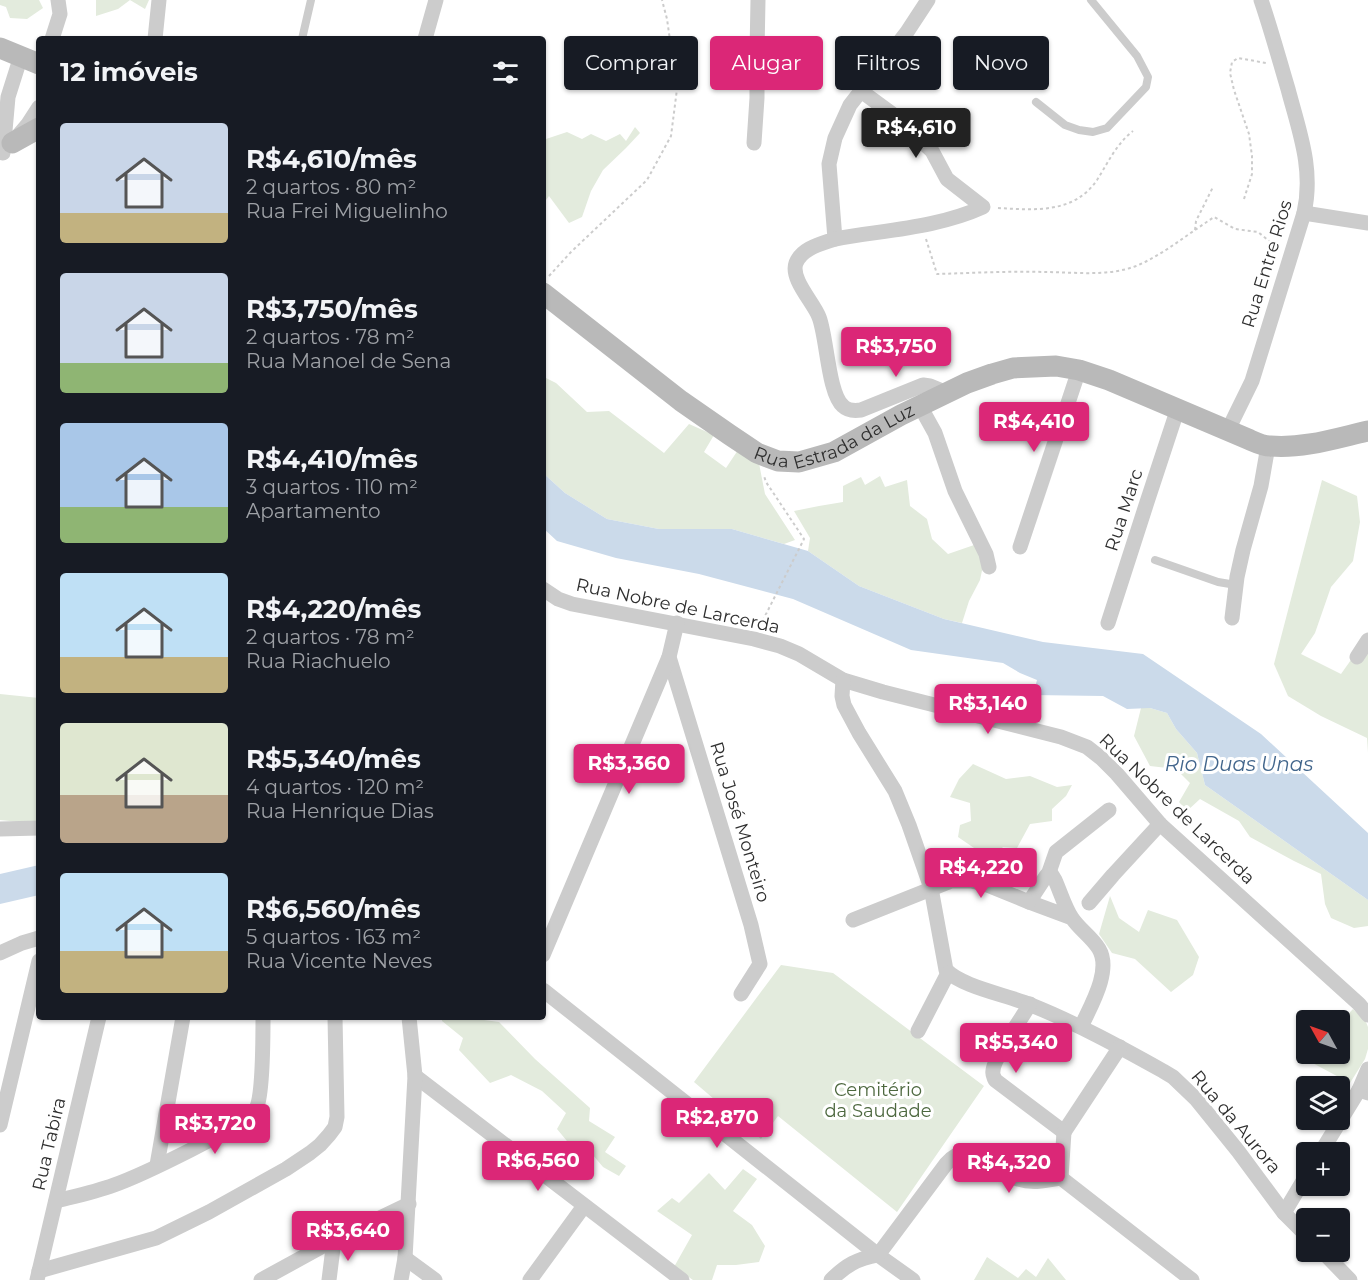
<!DOCTYPE html>
<html lang="pt">
<head>
<meta charset="utf-8">
<style>
	body { margin:0; font-family:Montserrat,sans-serif; background:#20242c; color:#f1f3f6; height:100vh; display:flex; flex-direction:column; font-size:22px; white-space:nowrap }
	* { box-sizing:border-box; margin:0 }
	p { font-size:20px; color:#9ea1a6 }
	.icon { flex:none; width:33px; height:33px; fill:none; stroke:currentColor; stroke-width:2; stroke-linecap:round; stroke-linejoin:round }
	.map { position:relative; flex:1; overflow:hidden }
	.side { position:absolute; left:36px; top:36px; width:510px; height:984px; display:flex; flex-direction:column; background:#171b24; border-radius:6px; box-shadow:0 2px 4px #0004 }
	.side>* { flex:none }
	.hud { position:absolute; left:564px; top:36px; width:570px; height:54px; display:flex; gap:12px }
	.needle { width:39px; rotate:310deg }
	.fabs { position:absolute; left:1296px; top:1010px; display:grid; gap:12px }
	.fabs a { display:grid; place-items:center; width:54px; height:54px; border-radius:6px; background:#171b24; box-shadow:0 2px 4px #0004; font-size:30px }
	.price { position:absolute; translate:-50% -51px; padding:0 14px; border-radius:6px; background:#db2777; color:#fff; font-size:20px; line-height:39px; filter:drop-shadow(0 2px 3px #0008) }
	.price::after { content:''; position:absolute; left:50%; top:36px; width:18px; height:14px; margin-left:-9px; background:inherit; clip-path:polygon(0 0,100% 0,50% 100%) }
	.price.current { background:#222; color:#fff }
	ul { padding:0; list-style:none }
	li { display:flex; align-items:center; gap:18px; height:150px; padding:0 24px }
	li span { display:grid; place-items:center; flex:none; width:168px; height:120px; border-radius:6px; color:#555 }
	li>.icon { margin-inline-start:auto }
	span .icon { width:72px; height:72px; fill:#fffc; stroke-width:1 }
	li b { font-size:26px }
	h2 { display:flex; justify-content:space-between; align-items:center; height:72px; padding:0 24px; font-size:26px }
	.tag { padding:0 21px; border-radius:6px; background:#171b24; box-shadow:0 2px 4px #0004; font-size:21px; line-height:54px }
	.tag.current { background:#db2777; color:#fff }
	.map>svg:first-child { display:block }
	.green { fill:#e3ebdd }
	.water { fill:#cbdaea }
	.lines { fill:none; stroke-linecap:round; stroke-linejoin:round }
	.path { stroke:#ccc; stroke-width:2; stroke-dasharray:3 3; stroke-linecap:butt }
	.lane { stroke:#ccc; stroke-width:8 }
	.street { stroke:#ccc; stroke-width:15 }
	.secondary { stroke:#b9b9b9; stroke-width:21 }
	.labels { text-anchor:middle; dominant-baseline:central; stroke-width:6; stroke-linejoin:round; paint-order:stroke }
	.street-label { font-size:18px; fill:#2f2f2f; stroke:#fff }
	.park-label { font-size:18px; fill:#4d683f; stroke:#fff }
	.water-label { font-size:20px; font-style:italic; fill:#42668c; stroke:#fff }
</style>
</head>
<body>
<div class="map">
<svg width="1368" height="1280" viewBox="0 0 1368 1280">
	<rect width="100%" height="100%" fill="#fff"/>
	<g class="green">
		<polygon points="0,0 39,0 43,8 27,19 10,18 6,7 0,5"/>
		<polygon points="96,0 149,0 145,9 130,0 118,9 96,16"/>
		<polygon points="635,127 640,133 626,148 603,170 591,191 582,217 569,223 549,196 543,204 543,140 567,132 582,139 591,134 606,141 620,134 626,141"/>
		<polygon points="543,374 546,378 556,383 587,412 609,411 664,453 689,424 714,435 704,452 726,468 738,450 757,453 765,494 795,540 784,544 732,529 659,529 607,519 565,493 543,473"/>
		<polygon points="880,476 885,487 907,480 910,506 927,519 932,539 948,554 977,544 984,561 980,580 969,601 962,623 944,619 859,586 808,551 810,538 794,511 819,506 843,502 843,486 861,477 865,485"/>
		<polygon points="1322,480 1357,496 1360,522 1353,561 1331,587 1315,633 1301,654 1341,674 1368,636 1368,753 1367,738 1321,716 1288,696 1274,664"/>
		<polygon points="0,694 39,698 39,824 0,820"/>
		<polygon points="1141,708 1150,708 1167,713 1176,729 1197,753 1205,785 1368,900 1368,926 1354,928 1331,918 1325,904 1321,874 1294,861 1250,837 1239,821 1200,799 1187,811 1179,802 1190,783 1176,769 1150,766 1134,736"/>
		<polygon points="973,764 1006,779 1030,776 1057,787 1072,785 1066,796 1052,809 1052,821 1030,824 1017,848 1003,847 995,855 977,850 958,837 960,825 971,821 970,803 950,797 959,779"/>
		<polygon points="1110,896 1119,918 1139,932 1148,910 1177,920 1199,957 1193,975 1171,992 1135,959 1112,953 1099,934"/>
		<polygon points="781,965 833,973 984,1086 897,1212 778,1116 761,1139 694,1082"/>
		<polygon points="1353,1009 1366,1022 1368,1027 1368,1049 1365,1059 1350,1083 1305,1059 1311,1053 1340,1053 1340,1023"/>
		<polygon points="442,1017 481,1017 484,1020 499,1022 535,1059 590,1108 589,1121 615,1137 605,1152 626,1166 619,1176 603,1167 587,1148 576,1152 557,1129 566,1113 542,1091 511,1075 490,1083 459,1050 463,1038 442,1021"/>
		<polygon points="743,1169 757,1179 733,1211 752,1225 765,1246 759,1262 736,1265 717,1265 712,1280 693,1280 674,1267 692,1235 657,1211 672,1198 679,1203 709,1173 725,1190"/>
		<polygon points="987,1257 1018,1278 1026,1269 1036,1277 1048,1258 1066,1280 974,1280"/>
	</g>
	<g class="water">
		<polygon points="543,473 565,493 607,519 659,529 732,529 808,551 859,586 944,619 1043,642 1143,654 1261,734 1368,833 1368,900 1205,785 1197,753 1176,729 1167,713 1150,708 1127,709 1103,696 1033,695 1037,680 1020,673 1003,663 911,650 793,599 699,574 616,558 557,541 543,528"/>
		<polygon points="39,865 39,895 0,904 0,874"/>
	</g>
	<g class="lines">
		<g class="path">
			<polyline points="1244,199 1252,174 1252,156 1249,134 1234,90 1230,73 1232,62 1238,58 1266,63"/>
			<path d="M998,208C1034,210 1074,214 1097,180C1108,163 1116,144 1133,131"/>
			<polyline points="1195,230 1214,217 1235,229 1258,232 1279,249"/>
			<path d="M926,239L937,274C972,273 1008,271 1044,272C1074,272 1107,277 1136,266C1158,257 1176,243 1195,230L1196,221L1213,187"/>
			<polyline points="549,276 571,252 647,180 671,136 677,89 667,19 662,0"/>
			<polyline points="760,626 804,539 766,482 764,476"/>
		</g>
		<g class="lane">
			<polyline points="302,39 311,0"/>
			<polyline points="1036,102 1065,125 1079,130 1093,132 1107,128 1146,87 1148,77 1137,56 1091,0"/>
			<polyline points="1155,560 1218,582 1236,585"/>
		</g>
		<g class="street">
			<path d="M928,0L907,32L850,105L835,138L829,164L835,239C821,244 802,248 796,263C790,279 814,303 819,317C827,337 828,393 843,406C848,411 854,411 861,410L923,385L930,386L947,393"/>
			<polyline points="52,39 60,14 58,0"/>
			<polyline points="155,39 159,0"/>
			<polyline points="425,39 436,0"/>
			<polyline points="17,137 28,124 39,107"/>
			<polyline points="754,143 757,98 757,52 758,0"/>
			<polyline points="3,153 8,97 21,56"/>
			<polyline points="1304,213 1368,223"/>
			<path d="M835,239C884,230 937,228 983,207L947,179L932,151L891,113L861,91"/>
			<polyline points="920,406 935,433 955,491 986,554 989,567"/>
			<path d="M1228,430L1252,381L1304,213C1314,169 1299,131 1288,89C1279,59 1271,29 1261,0"/>
			<polyline points="1020,547 1079,370"/>
			<polyline points="543,589 558,599 572,604 754,639 780,646 799,654 843,680 883,692 1061,737 1087,747 1101,758 1117,774 1160,824 1359,1004 1368,1015"/>
			<polyline points="1232,618 1237,577 1243,550 1261,486 1268,446"/>
			<polyline points="1108,623 1147,502 1178,408"/>
			<polyline points="669,657 751,925 760,964 741,994"/>
			<polyline points="1357,657 1368,640"/>
			<path d="M843,680L842,696L844,705L859,733L895,791L909,825L931,888L946,970C962,987 1008,995 1031,1005C1076,1023 1120,1047 1163,1071L1173,1077L1196,1099L1238,1151L1284,1213L1306,1235"/>
			<polyline points="0,829 39,828"/>
			<polyline points="1048,875 1056,852 1109,810"/>
			<polyline points="1089,903 1113,875 1160,824"/>
			<path d="M1072,918L1029,902L1046,876L1052,875L1055,880C1060,891 1065,908 1072,918C1079,929 1092,937 1099,949C1112,971 1090,1007 1081,1027"/>
			<polyline points="853,920 951,881 971,881 985,884 1029,902"/>
			<polyline points="0,953 22,943 39,938"/>
			<polyline points="543,955 669,657 677,623"/>
			<polyline points="543,990 878,1255 913,1280"/>
			<path d="M1030,1004C1023,1016 993,1059 993,1071C992,1074 994,1077 995,1080L1064,1132"/>
			<polyline points="918,1031 948,973"/>
			<polyline points="415,1076 682,1280"/>
			<polyline points="1368,1093 1359,1090 1368,1069"/>
			<polyline points="0,1125 39,961"/>
			<polyline points="1064,1132 1120,1047"/>
			<polyline points="1321,1152 1359,1090"/>
			<polyline points="157,1165 183,1017"/>
			<polyline points="1061,1178 1064,1132"/>
			<path d="M56,1201C76,1196 95,1192 114,1185C137,1177 246,1126 256,1109C263,1096 263,1035 263,1017"/>
			<polyline points="1284,1213 1306,1176"/>
			<polyline points="1322,1251 1350,1280"/>
			<polyline points="405,1258 435,1280"/>
			<polyline points="39,1271 156,1238 209,1212 286,1169 310,1153 320,1145 329,1135 335,1127 337,1117 335,1017"/>
			<polyline points="37,1280 99,1017"/>
			<polyline points="261,1280 334,1240 409,1204"/>
			<polyline points="329,1280 334,1240"/>
			<polyline points="401,1280 405,1258 415,1076 409,1017"/>
			<polyline points="530,1280 584,1206"/>
			<path d="M831,1280C846,1265 857,1259 878,1255L946,1164C972,1134 990,1168 1015,1178C1030,1184 1045,1181 1061,1178L1192,1280"/>
		</g>
		<g class="secondary">
			<polyline points="0,48 39,64"/>
			<polyline points="12,143 39,128"/>
			<path id="s1" d="M543,293L681,401L730,435L757,453L778,461L799,462L834,452L901,415L967,383L992,374L1013,368L1056,366L1079,370L1109,380L1248,439C1255,442 1263,446 1270,446C1303,449 1337,438 1368,431"/>
		</g>
	</g>
	<g class="labels">
		<g class="street-label">
			<text transform="translate(1267 264) rotate(-73)">Rua Entre Rios</text>
			<text stroke="none"><textPath href="#s1" startOffset="351">Rua Estrada da Luz</textPath></text>
			<text transform="translate(1124 510) rotate(-72)">Rua Marc</text>
			<text transform="translate(678 606) rotate(12)">Rua Nobre de Larcerda</text>
			<text transform="translate(1177 809) rotate(44)">Rua Nobre de Larcerda</text>
			<text transform="translate(740 822) rotate(73)">Rua José Monteiro</text>
			<text transform="translate(1236 1122) rotate(50)">Rua da Aurora</text>
			<text transform="translate(49 1144) rotate(-77)">Rua Tabira</text>
		</g>
		<g class="park-label">
			<text x="878" y="1090">Cemitério<tspan x="878" dy="21">da Saudade</tspan></text>
		</g>
		<g class="water-label">
			<text x="1239" y="764">Rio Duas Unas</text>
		</g>
	</g>
</svg>
<div class="fabs">
<a><svg class="needle" viewBox="-14 -14 28 28"><path d="M0-13l5 13h-10z" fill="#e53935"/><path d="M0 13l5-13h-10z" fill="#9ea1a6"/></svg></a>
<a><svg class="icon" aria-label="layers" viewBox="0 0 24 24"><path d="M12 4l9 5-9 5-9-5zM3 14l9 5 9-5"/></svg></a>
<a>+</a>
<a>−</a>
</div>
<b class="price current" style="left:916px;top:159px">R$4,610</b>
<b class="price" style="left:896px;top:378px">R$3,750</b>
<b class="price" style="left:1034px;top:453px">R$4,410</b>
<b class="price" style="left:988px;top:735px">R$3,140</b>
<b class="price" style="left:629px;top:795px">R$3,360</b>
<b class="price" style="left:981px;top:899px">R$4,220</b>
<b class="price" style="left:1016px;top:1074px">R$5,340</b>
<b class="price" style="left:717px;top:1149px">R$2,870</b>
<b class="price" style="left:215px;top:1155px">R$3,720</b>
<b class="price" style="left:538px;top:1192px">R$6,560</b>
<b class="price" style="left:1009px;top:1194px">R$4,320</b>
<b class="price" style="left:348px;top:1262px">R$3,640</b>
<div class="hud">
<a class="tag">Comprar</a>
<a class="tag current">Alugar</a>
<a class="tag">Filtros</a>
<a class="tag">Novo</a>
</div>
<section class="side">
<h2>12 imóveis<svg class="icon" aria-label="filters" viewBox="0 0 24 24"><path d="M4 7h16M4 17h16"/><circle cx="9" cy="7" r="2"/><circle cx="15" cy="17" r="2"/></svg></h2>
<ul>
<li><span style="background:linear-gradient(#c9d6e8 75%,#c2b280 0)"><svg class="icon" aria-label="home" viewBox="0 0 24 24"><path d="M3 11l9-7 9 7M6 9v11h12V9"/></svg></span><div><b>R$4,610/mês</b><p>2 quartos · 80 m²</p><p>Rua Frei Miguelinho</p></div></li>
<li><span style="background:linear-gradient(#c9d6e8 75%,#8fb573 0)"><svg class="icon" aria-label="home" viewBox="0 0 24 24"><path d="M3 11l9-7 9 7M6 9v11h12V9"/></svg></span><div><b>R$3,750/mês</b><p>2 quartos · 78 m²</p><p>Rua Manoel de Sena</p></div></li>
<li><span style="background:linear-gradient(#a9c7e8 70%,#8fb573 0)"><svg class="icon" aria-label="home" viewBox="0 0 24 24"><path d="M3 11l9-7 9 7M6 9v11h12V9"/></svg></span><div><b>R$4,410/mês</b><p>3 quartos · 110 m²</p><p>Apartamento</p></div></li>
<li><span style="background:linear-gradient(#bfe0f5 70%,#c2b280 0)"><svg class="icon" aria-label="home" viewBox="0 0 24 24"><path d="M3 11l9-7 9 7M6 9v11h12V9"/></svg></span><div><b>R$4,220/mês</b><p>2 quartos · 78 m²</p><p>Rua Riachuelo</p></div></li>
<li><span style="background:linear-gradient(#dfe7d0 60%,#b9a48a 0)"><svg class="icon" aria-label="home" viewBox="0 0 24 24"><path d="M3 11l9-7 9 7M6 9v11h12V9"/></svg></span><div><b>R$5,340/mês</b><p>4 quartos · 120 m²</p><p>Rua Henrique Dias</p></div></li>
<li><span style="background:linear-gradient(#bfe0f5 65%,#c2b280 0)"><svg class="icon" aria-label="home" viewBox="0 0 24 24"><path d="M3 11l9-7 9 7M6 9v11h12V9"/></svg></span><div><b>R$6,560/mês</b><p>5 quartos · 163 m²</p><p>Rua Vicente Neves</p></div></li>
</ul>
</section>
</div>
</body>
</html>
